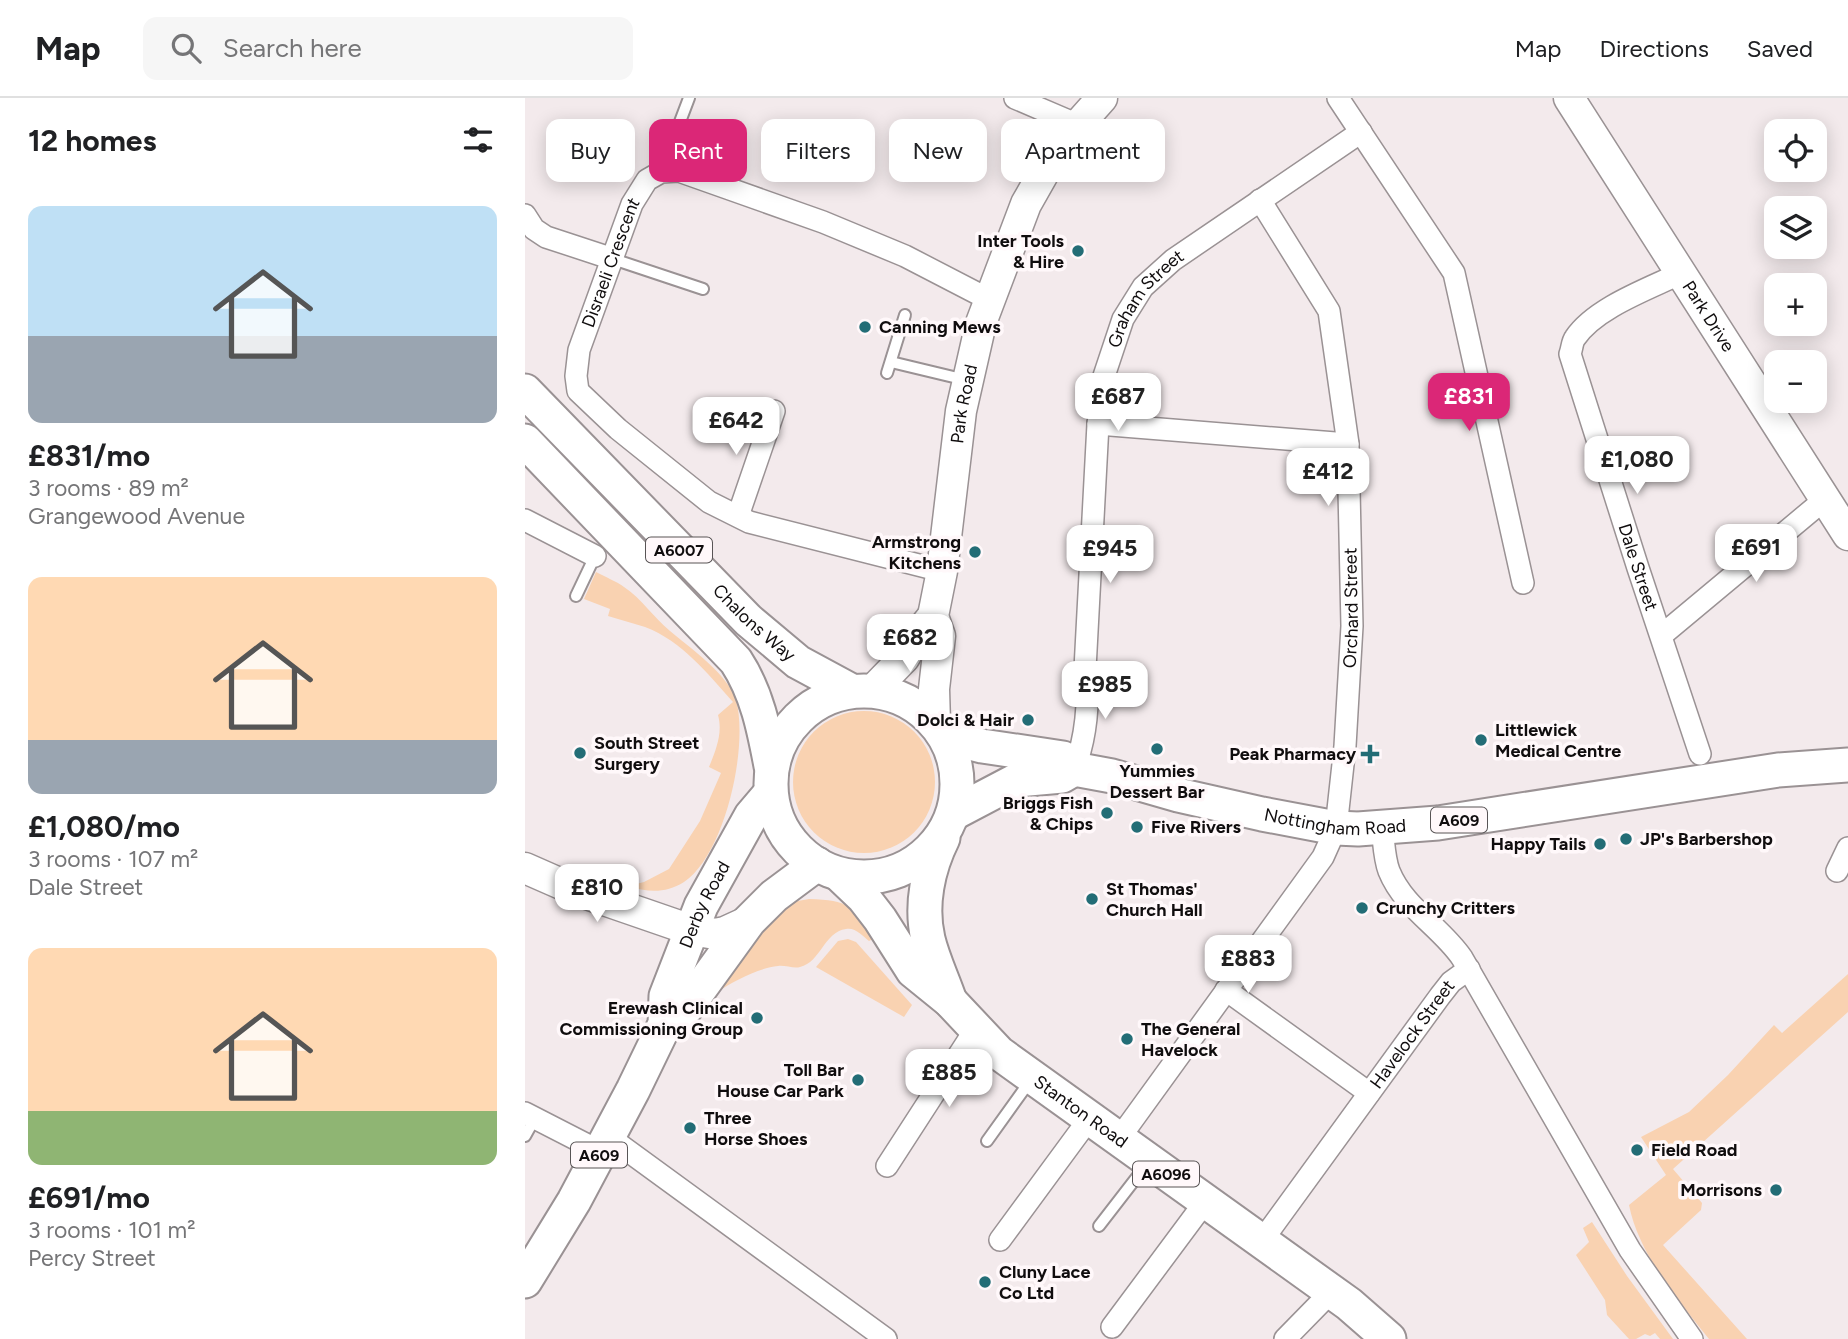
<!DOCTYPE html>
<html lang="en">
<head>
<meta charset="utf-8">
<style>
	body { margin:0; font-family:Figtree,sans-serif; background:#f6f6f6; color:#202124; height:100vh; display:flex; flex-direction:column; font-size:26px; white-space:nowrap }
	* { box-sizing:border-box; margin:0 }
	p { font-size:23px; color:#757577 }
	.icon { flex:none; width:38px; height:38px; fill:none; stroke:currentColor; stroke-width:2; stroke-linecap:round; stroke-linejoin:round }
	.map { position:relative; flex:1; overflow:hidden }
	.drawer { display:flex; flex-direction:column; background:#fff; width:525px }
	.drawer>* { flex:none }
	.hud { position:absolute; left:21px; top:21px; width:665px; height:63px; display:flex; gap:14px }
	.buttons { position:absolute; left:1239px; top:21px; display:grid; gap:14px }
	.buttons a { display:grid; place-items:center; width:63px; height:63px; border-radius:14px; background:#fff; box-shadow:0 4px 18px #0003; font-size:35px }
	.price { position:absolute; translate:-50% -60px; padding:0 16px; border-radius:14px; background:#fff; color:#222; font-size:23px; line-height:46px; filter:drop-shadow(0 2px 4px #0008) }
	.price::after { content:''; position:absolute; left:50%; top:42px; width:21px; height:16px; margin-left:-10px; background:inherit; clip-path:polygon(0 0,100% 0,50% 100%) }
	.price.selected { background:#db2777; color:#fff }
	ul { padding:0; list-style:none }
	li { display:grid; align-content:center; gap:14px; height:371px; padding:0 28px }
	li span { display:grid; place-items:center; height:217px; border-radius:14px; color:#555 }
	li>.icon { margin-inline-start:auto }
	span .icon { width:126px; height:126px; fill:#fffc; stroke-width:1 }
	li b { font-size:30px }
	h2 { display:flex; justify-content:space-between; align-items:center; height:84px; padding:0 28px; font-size:30px }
	.tag { padding:0 24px; border-radius:14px; background:#fff; box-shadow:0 4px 18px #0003; font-size:24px; line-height:63px }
	.tag.selected { background:#db2777; color:#fff }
	header { display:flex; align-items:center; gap:42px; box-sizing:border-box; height:98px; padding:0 35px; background:#fff; border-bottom:2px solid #e0e0e0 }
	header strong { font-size:33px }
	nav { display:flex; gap:38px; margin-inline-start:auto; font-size:24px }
	.search { width:490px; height:63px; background:#f6f6f6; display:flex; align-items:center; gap:18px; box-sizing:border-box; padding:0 24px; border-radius:14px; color:#757577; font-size:26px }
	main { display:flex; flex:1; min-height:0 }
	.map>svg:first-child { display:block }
	.green { fill:#f9d2b1 }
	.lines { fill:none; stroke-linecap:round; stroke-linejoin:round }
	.lane-casing { stroke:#9a9294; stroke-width:14 }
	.street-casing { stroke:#9a9294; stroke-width:24 }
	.secondary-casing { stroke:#9a9294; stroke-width:33 }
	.primary-casing { stroke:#9a9294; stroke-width:37 }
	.lane { stroke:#fff; stroke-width:10 }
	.street { stroke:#fff; stroke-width:21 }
	.secondary { stroke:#fff; stroke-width:30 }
	.primary { stroke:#fff; stroke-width:33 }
	.poi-dot { fill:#236d76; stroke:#fff8fa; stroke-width:2.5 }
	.labels { text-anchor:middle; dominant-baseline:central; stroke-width:7; stroke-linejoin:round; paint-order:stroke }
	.shield { fill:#fff8fa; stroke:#585455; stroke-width:2 }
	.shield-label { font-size:16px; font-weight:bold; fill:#100d0e }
	.poi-label { font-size:18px; font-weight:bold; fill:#100d0e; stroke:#fff8fa; text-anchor:start }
	.street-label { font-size:18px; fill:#100d0e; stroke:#fff8fa }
</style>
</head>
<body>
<header>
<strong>Map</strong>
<div class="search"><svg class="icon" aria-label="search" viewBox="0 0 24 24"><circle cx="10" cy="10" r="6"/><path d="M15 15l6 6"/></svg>Search here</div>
<nav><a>Map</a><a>Directions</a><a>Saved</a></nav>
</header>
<main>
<section class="drawer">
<h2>12 homes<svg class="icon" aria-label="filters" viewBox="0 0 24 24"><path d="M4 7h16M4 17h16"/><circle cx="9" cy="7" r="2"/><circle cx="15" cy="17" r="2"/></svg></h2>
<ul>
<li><span style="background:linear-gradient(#bfe0f5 60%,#9aa5b1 0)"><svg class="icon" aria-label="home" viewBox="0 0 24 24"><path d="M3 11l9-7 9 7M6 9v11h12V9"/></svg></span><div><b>£831/mo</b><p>3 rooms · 89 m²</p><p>Grangewood Avenue</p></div></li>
<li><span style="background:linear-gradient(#ffd9b3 75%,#9aa5b1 0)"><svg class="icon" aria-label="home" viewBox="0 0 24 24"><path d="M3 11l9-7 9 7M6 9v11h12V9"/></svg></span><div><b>£1,080/mo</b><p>3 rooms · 107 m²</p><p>Dale Street</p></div></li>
<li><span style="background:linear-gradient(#ffd9b3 75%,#8fb573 0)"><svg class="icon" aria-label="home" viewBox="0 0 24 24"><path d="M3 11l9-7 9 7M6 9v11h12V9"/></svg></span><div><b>£691/mo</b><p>3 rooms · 101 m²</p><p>Percy Street</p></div></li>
</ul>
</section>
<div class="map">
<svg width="1323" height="1241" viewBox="0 0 1323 1241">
	<rect width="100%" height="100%" fill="#f3eaec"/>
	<g class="green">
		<path d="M71,474C80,479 91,483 99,489C117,501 129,520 145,533C165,550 203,576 211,602C224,648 200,757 159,784C140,796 122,794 103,788L119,784L144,771L175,723L196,675L184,669C191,652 198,635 193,617L208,604C182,575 157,543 120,529C108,525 95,522 83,518L85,511L59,501Z"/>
		<circle cx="339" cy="684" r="71"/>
		<path d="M284,801C325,802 326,808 350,840L344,843C338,838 330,829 321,831C299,834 296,864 275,869C269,871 260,867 253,868C233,870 209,883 192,894L227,835L267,804Z"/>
		<polygon points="323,841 331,844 387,907 379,919 291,869 313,843"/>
		<path d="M1323,876V914L1148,1071L1177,1105L1176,1112L1138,1147L1222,1241H1184C1153,1202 1114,1157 1104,1107L1141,1077L1116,1039L1164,1014L1203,977L1249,927L1257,935Z"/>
		<polygon points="1067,1124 1102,1178 1148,1241 1135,1241 1130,1235 1125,1238 1120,1236 1111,1241 1104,1241 1082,1217 1080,1202 1051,1157 1064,1144 1058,1130"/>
	</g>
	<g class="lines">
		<g class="lane-casing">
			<g id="lane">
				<polyline points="136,74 164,0"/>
				<polyline points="88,161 178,191"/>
				<polyline points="366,264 441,282"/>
				<polyline points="362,275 380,217"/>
				<polyline points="51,498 70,458"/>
				<polyline points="0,1038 10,1020"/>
				<polyline points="462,1043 505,983"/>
				<polyline points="574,1128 622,1066"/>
			</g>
		</g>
		<g class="street-casing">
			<g id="street">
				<polyline points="490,0 553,27"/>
				<polyline points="813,0 929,175 998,485"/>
				<polyline points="0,117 9,131 21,139 88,161"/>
				<path id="s1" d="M1154,176C1123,191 1070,210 1050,240C1047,244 1047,251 1045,256L1113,470L1175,656"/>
				<polyline points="573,326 823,346"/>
				<polyline points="213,418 249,313"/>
				<polyline points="0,422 70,458"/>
				<path id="s2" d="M417,473L224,424L184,404L93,331L53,293L51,278L54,252L107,106L122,82L136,74L154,73L298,124L380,158L465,202"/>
				<polyline points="1137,537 1299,402"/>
				<path id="s3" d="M549,671C561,641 565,602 560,571L573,326L579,278L598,221L618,189L648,162L836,34"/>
				<path d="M857,730C859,744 859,760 864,773C879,810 916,829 937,860L1105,1152L1167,1241"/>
				<polyline points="1312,773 1323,750"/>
				<polyline points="701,892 844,995"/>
				<polyline points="0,1015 76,1054"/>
				<polyline points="84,1039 361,1241"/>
				<path id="s4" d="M593,1042L798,759L811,730L820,648L827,528L823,346L804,213L735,102"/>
				<polyline points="362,1068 450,932"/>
				<polyline points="475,1142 564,1021"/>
				<path id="s5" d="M736,1144L915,898L926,884L944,871"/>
				<polyline points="587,1229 680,1104"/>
				<polyline points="760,1241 806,1194"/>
			</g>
		</g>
		<g class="secondary-casing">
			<g id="secondary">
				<path id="s6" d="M1044,0L1323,437"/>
				<polyline points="348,592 379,560 394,535 408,518"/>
				<path id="s7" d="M410,626L409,591L415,538L408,518L417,473L436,313L456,225L501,106L518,76L553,27L577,0"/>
				<polyline points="0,770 50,792 166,832 190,836 200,834 224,823"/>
			</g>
		</g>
		<g class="primary-casing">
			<g id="primary">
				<path id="s8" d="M0,293L223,522L273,564L323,591"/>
				<path d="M0,343L211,563C232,595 239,631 246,668"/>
				<circle cx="339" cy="686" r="93"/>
				<path id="s9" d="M422,639L457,648L538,660L549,671L587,678L653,697L737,716L811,730L833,731L913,725L1253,672L1323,667"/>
				<polyline points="431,714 492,682 537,678 549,671"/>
				<path d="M418,740C403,770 395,807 403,841C408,862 418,882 425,903"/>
				<path id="s10" d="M317,779L338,799L355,821L388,873L425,903L474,955L824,1206L864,1241"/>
				<polyline points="140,926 161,910 224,823 249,798 292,766"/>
				<path id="s11" d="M0,1183L49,1103L108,992L140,926L141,898L176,808L226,718L243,698"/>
			</g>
		</g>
		<use href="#lane" class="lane"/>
		<use href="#street" class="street"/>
		<use href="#secondary" class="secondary"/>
		<use href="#primary" class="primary"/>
	</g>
	<g class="poi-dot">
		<circle cx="553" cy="153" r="7"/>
		<circle cx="340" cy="229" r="7"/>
		<circle cx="450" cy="454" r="7"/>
		<circle cx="503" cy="622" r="7"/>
		<circle cx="956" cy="642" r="7"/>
		<circle cx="632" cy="651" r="7"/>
		<circle cx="55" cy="655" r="7"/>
		<path d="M841.5 645.5h7v7h7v7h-7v7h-7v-7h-7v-7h7z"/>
		<circle cx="582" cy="715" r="7"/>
		<circle cx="612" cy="729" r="7"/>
		<circle cx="1101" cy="741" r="7"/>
		<circle cx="1075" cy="746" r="7"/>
		<circle cx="567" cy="801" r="7"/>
		<circle cx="837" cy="810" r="7"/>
		<circle cx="232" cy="920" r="7"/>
		<circle cx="602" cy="941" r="7"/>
		<circle cx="333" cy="982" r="7"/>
		<circle cx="165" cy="1030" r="7"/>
		<circle cx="1112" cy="1052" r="7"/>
		<circle cx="1251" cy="1092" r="7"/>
		<circle cx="460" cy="1184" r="7"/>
	</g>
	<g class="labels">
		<g class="shield">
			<rect x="121" y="439.5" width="66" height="25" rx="5"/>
			<rect x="906" y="709.5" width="56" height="25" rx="5"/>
			<rect x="46" y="1044.5" width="56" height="25" rx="5"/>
			<rect x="608" y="1063.5" width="66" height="25" rx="5"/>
		</g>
		<g class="shield-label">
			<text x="154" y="452">A6007</text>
			<text x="934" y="722">A609</text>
			<text x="74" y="1057">A609</text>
			<text x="641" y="1076">A6096</text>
		</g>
		<g class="poi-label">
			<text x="539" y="143" text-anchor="end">Inter Tools<tspan x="539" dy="21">&amp; Hire</tspan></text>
			<text x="354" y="229">Canning Mews</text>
			<text x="436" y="444" text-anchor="end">Armstrong<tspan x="436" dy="21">Kitchens</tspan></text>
			<text x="489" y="622" text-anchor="end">Dolci &amp; Hair</text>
			<text x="970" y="632">Littlewick<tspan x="970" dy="21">Medical Centre</tspan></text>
			<text x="69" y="645">South Street<tspan x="69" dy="21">Surgery</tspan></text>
			<text x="831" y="656" text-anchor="end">Peak Pharmacy</text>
			<text x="632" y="673" text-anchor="middle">Yummies<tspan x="632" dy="21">Dessert Bar</tspan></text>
			<text x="568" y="705" text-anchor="end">Briggs Fish<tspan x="568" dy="21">&amp; Chips</tspan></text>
			<text x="626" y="729">Five Rivers</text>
			<text x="1115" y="741">JP's Barbershop</text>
			<text x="1061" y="746" text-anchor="end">Happy Tails</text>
			<text x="581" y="791">St Thomas'<tspan x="581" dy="21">Church Hall</tspan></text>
			<text x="851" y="810">Crunchy Critters</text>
			<text x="218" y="910" text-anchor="end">Erewash Clinical<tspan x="218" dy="21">Commissioning Group</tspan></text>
			<text x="616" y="931">The General<tspan x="616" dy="21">Havelock</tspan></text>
			<text x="319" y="972" text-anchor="end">Toll Bar<tspan x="319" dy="21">House Car Park</tspan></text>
			<text x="179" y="1020">Three<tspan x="179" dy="21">Horse Shoes</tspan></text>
			<text x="1126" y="1052">Field Road</text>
			<text x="1237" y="1092" text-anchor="end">Morrisons</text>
			<text x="474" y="1174">Cluny Lace<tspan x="474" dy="21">Co Ltd</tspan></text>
		</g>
		<g class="street-label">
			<text stroke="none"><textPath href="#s2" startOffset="550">Disraeli Crescent</textPath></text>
			<text stroke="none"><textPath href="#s3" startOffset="485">Graham Street</textPath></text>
			<text stroke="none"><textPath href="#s6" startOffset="259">Park Drive</textPath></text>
			<text stroke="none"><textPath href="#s7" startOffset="324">Park Road</textPath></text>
			<text stroke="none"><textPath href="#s1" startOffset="364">Dale Street</textPath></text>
			<text stroke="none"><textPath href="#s4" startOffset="602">Orchard Street</textPath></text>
			<text stroke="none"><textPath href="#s8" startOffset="326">Chalons Way</textPath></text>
			<text stroke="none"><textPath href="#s9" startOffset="401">Nottingham Road</textPath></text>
			<text stroke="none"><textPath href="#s11" startOffset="420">Derby Road</textPath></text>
			<text stroke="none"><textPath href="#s5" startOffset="257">Havelock Street</textPath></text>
			<text stroke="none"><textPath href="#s10" startOffset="338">Stanton Road</textPath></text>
		</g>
	</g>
</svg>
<div class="buttons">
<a><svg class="icon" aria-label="locate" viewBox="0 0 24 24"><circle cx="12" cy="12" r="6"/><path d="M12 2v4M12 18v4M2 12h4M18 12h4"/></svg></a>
<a><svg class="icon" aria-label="layers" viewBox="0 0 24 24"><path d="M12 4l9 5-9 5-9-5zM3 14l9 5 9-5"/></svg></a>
<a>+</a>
<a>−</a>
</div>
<b class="price" style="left:593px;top:335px">£687</b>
<b class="price selected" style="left:944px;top:335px">£831</b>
<b class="price" style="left:211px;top:359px">£642</b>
<b class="price" style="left:1112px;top:398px">£1,080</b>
<b class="price" style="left:803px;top:410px">£412</b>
<b class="price" style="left:1231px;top:486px">£691</b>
<b class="price" style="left:585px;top:487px">£945</b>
<b class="price" style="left:385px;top:576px">£682</b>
<b class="price" style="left:580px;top:623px">£985</b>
<b class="price" style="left:72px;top:826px">£810</b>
<b class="price" style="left:723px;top:897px">£883</b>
<b class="price" style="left:424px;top:1011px">£885</b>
<div class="hud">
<a class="tag">Buy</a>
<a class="tag selected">Rent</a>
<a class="tag">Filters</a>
<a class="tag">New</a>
<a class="tag">Apartment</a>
</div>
</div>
</main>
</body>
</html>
